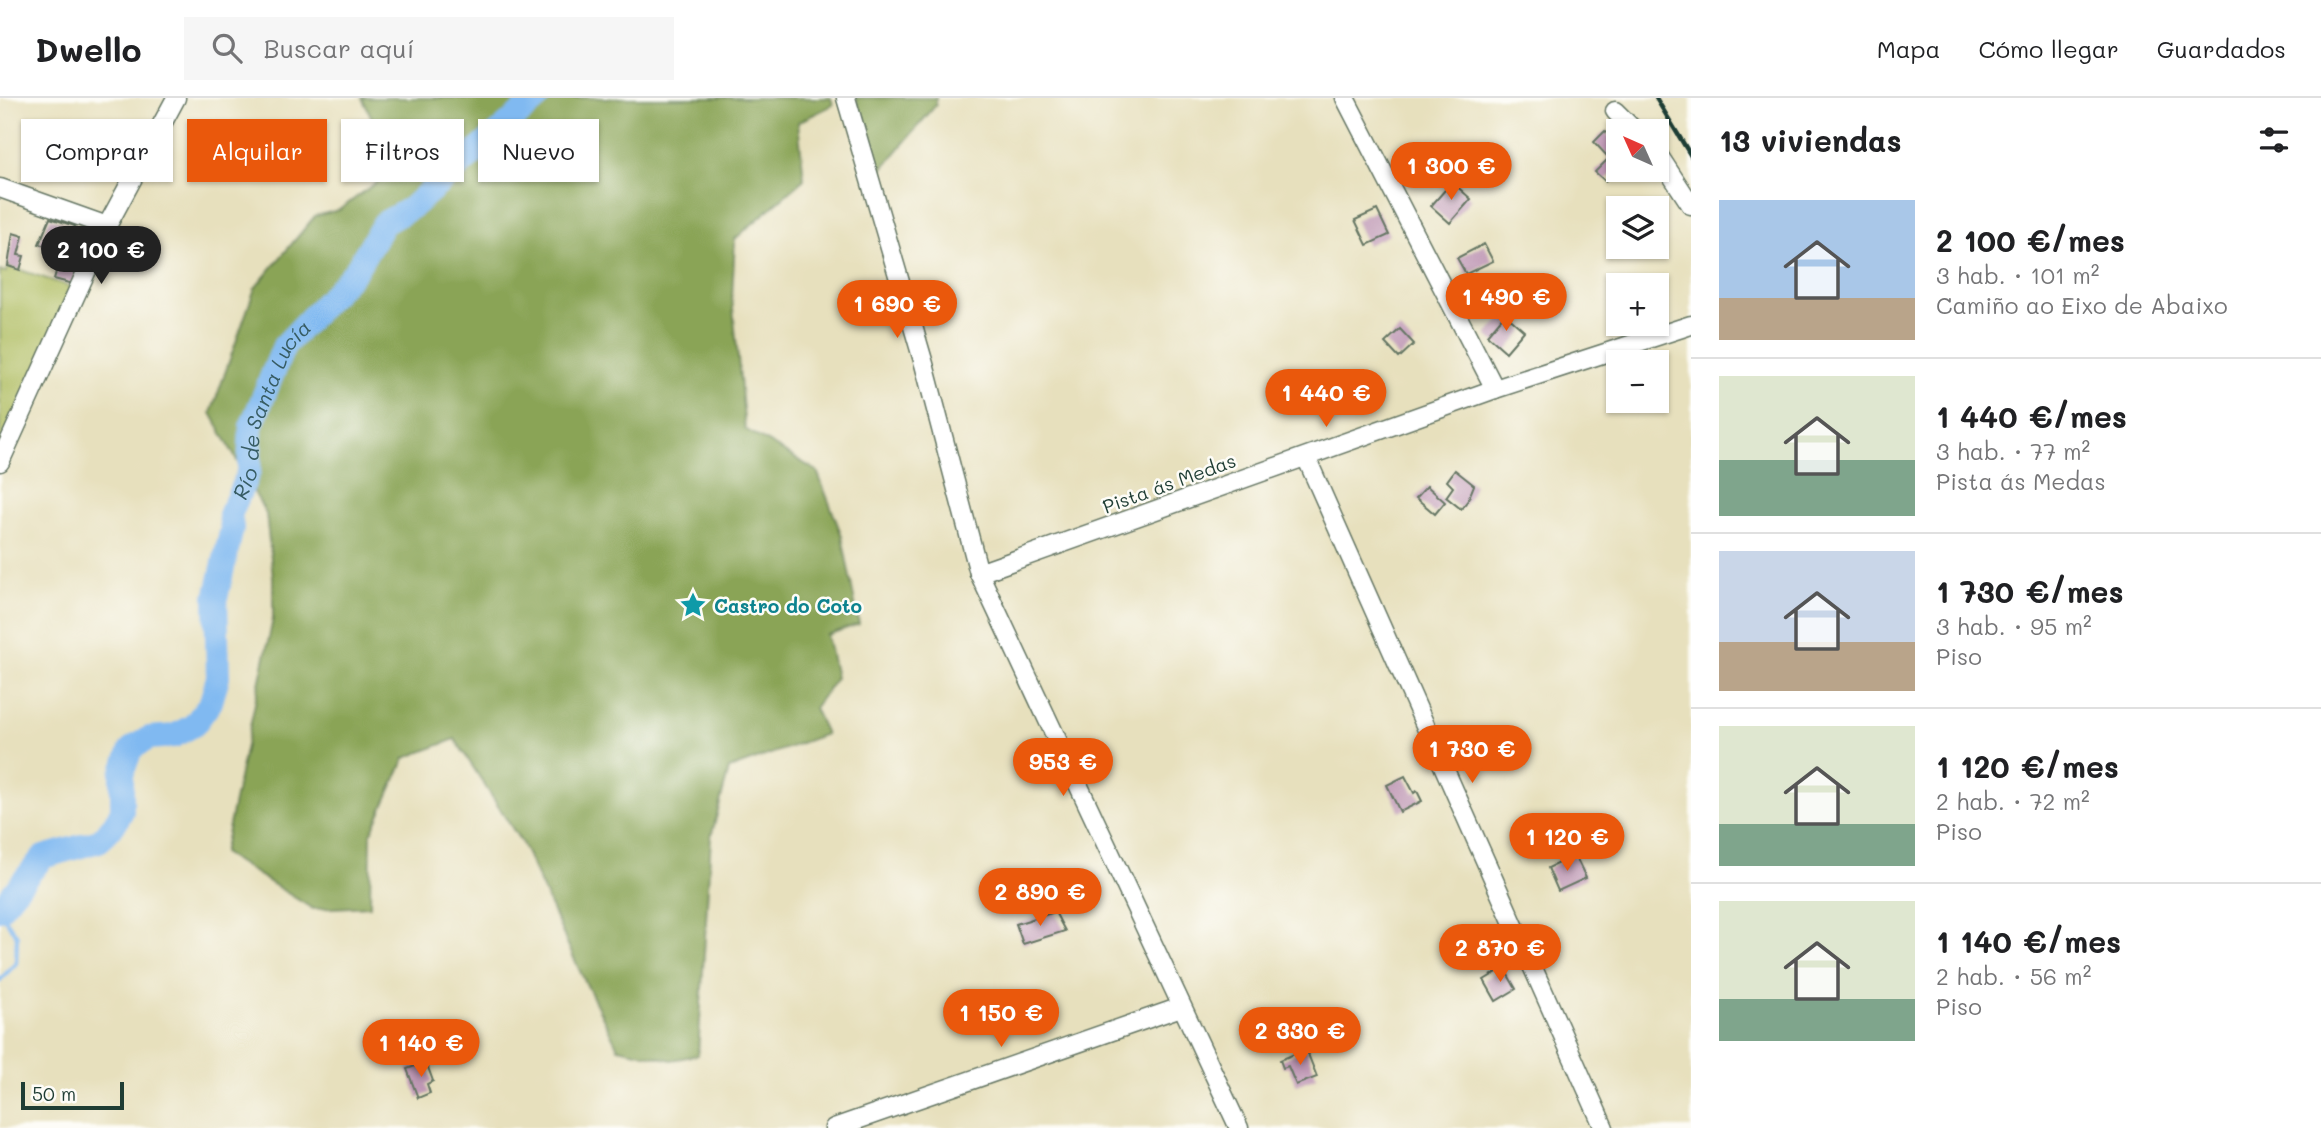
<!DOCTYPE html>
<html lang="es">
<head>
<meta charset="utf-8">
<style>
	body { margin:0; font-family:Mali,sans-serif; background:#f6f6f6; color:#202124; height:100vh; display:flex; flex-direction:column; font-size:26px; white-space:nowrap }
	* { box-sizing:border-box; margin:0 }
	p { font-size:23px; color:#757577 }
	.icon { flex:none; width:38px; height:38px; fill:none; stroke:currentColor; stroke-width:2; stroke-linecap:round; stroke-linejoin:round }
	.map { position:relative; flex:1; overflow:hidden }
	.sheet { display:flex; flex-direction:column; background:#fff; width:630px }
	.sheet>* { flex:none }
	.top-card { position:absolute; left:21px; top:21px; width:665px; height:63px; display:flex; gap:14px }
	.needle { width:46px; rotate:315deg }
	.controls { position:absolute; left:1606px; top:21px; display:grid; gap:14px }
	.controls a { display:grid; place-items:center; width:63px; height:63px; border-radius:0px; background:#fff; box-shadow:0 2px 5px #0004; font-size:35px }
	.scale { position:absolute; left:21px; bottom:18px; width:103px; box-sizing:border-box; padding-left:7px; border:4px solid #1f3d34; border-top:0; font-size:19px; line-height:24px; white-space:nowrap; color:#1f3d34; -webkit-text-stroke:5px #fdfcf7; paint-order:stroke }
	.price { position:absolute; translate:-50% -60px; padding:0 16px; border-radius:24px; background:#ea580c; color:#fff; font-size:23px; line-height:46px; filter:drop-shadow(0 2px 4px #0008) }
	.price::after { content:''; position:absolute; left:50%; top:42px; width:21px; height:16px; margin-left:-10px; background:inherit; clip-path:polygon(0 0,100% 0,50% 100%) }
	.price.selected { background:#222; color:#fff }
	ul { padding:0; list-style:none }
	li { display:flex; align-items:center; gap:21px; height:175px; padding:0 28px }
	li+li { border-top:2px solid #e0e0e0 }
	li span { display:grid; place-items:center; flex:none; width:196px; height:140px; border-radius:0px; color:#555 }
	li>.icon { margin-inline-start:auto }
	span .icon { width:84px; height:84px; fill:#fffc; stroke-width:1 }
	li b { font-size:30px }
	h2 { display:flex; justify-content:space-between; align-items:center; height:84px; padding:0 28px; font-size:30px }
	.pill { padding:0 24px; border-radius:0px; background:#fff; box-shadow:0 2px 5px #0004; font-size:24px; line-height:63px }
	.pill.selected { background:#ea580c; color:#fff }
	header { display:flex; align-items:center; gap:42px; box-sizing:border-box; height:98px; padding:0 35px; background:#fff; border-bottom:2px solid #e0e0e0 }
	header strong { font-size:33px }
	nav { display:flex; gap:38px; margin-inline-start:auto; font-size:24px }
	.search { width:490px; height:63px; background:#f6f6f6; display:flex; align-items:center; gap:18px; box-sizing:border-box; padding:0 24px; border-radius:0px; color:#757577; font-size:26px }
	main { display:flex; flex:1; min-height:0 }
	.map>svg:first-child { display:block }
	.green { fill:#aebc5f; stroke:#667c4a; stroke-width:2 }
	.forest { fill:#8aa456; stroke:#547045; stroke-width:2 }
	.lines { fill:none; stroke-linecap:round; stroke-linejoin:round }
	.stream { stroke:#80b9f1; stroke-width:4.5 }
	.river { stroke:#80b9f1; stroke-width:24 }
	.building { fill:#bf98b5 }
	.minor-casing { stroke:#657664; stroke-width:21 }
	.minor { stroke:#fff; stroke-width:18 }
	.rail { stroke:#1f3d34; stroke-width:4.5 }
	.labels { text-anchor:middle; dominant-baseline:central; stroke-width:5; stroke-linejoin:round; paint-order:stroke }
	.street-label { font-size:19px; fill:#1f3d34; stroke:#fdfcf7 }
	.culture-label { font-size:19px; font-weight:bold; fill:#0d838f; stroke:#fdfcf7; text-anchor:start }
	.water-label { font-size:21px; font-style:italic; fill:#375c63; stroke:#fdfcf7 }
</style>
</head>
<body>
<header>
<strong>Dwello</strong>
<div class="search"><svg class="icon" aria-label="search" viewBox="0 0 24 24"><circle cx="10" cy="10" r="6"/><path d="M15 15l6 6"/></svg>Buscar aquí</div>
<nav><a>Mapa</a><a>Cómo llegar</a><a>Guardados</a></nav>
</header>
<main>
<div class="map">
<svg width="1691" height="1030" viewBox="0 0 1691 1030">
	<rect width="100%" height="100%" fill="#fdfcf7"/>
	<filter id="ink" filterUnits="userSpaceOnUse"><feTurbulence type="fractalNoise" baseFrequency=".0143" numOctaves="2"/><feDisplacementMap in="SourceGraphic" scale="14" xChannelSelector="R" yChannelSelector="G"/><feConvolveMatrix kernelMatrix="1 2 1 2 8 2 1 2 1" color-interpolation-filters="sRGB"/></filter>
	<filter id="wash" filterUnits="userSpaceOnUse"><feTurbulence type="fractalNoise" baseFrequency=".00686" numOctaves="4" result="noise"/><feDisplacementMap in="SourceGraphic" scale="28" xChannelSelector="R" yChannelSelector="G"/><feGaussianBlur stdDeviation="1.57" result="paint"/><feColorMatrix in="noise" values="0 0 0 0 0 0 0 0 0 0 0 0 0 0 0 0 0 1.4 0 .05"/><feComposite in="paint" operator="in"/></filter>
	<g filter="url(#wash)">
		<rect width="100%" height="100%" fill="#e7e0bd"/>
		<polygon class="green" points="8,168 75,190 0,348 0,173 6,174"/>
		<g class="forest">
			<polygon points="362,0 831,0 833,7 798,24 804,81 735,141 732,200 745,331 817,373 842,438 859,526 827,537 836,580 814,610 826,636 729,671 711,739 698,957 672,962 618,950 577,867 523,747 455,641 405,660 371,735 370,808 313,811 223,755 273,521 273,479 266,416 211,315 255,190 315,118 339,112 381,81 377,30"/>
			<polygon points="856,0 936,0 936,7 876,78"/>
		</g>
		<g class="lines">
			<polyline class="stream" points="0,814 17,838 16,865 0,882"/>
			<path class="river" id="s1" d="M0,811L43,759L99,743L114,727L122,713V676L131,651L149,640L174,638L194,627L211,604L218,579L216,500L232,430L230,417L249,373L251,329L284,248L355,173L384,125L411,110L538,0"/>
		</g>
		<g id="blocks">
			<g class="building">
				<polygon points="1605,33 1615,45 1619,41 1619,69 1605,83 1595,74 1609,60 1594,44"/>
				<polygon points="1452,84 1471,101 1450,125 1431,108"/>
				<polygon points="1377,112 1389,137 1367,147 1355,122"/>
				<polygon points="50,120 75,128 70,145 84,149 73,186 54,181 60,160 65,162 66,155 39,146"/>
				<polygon points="13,135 23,138 18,157 24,158 20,172 8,168"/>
				<polygon points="1484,146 1493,163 1466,176 1457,160"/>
				<polygon points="1505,216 1524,233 1506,254 1487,237"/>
				<polygon points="1400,231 1414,246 1399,260 1385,245"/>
				<polygon points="1455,372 1474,387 1468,402 1461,411 1446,399 1453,389 1447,383"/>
				<polygon points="1427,388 1445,404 1435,416 1416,400"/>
				<polygon points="1405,678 1414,695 1417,693 1422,703 1400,714 1387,687"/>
				<polygon points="1575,757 1586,780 1558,793 1548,770"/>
				<polygon points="1055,814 1065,833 1023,846 1016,826"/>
				<polygon points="1504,870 1516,891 1496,903 1484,882"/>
				<polygon points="1306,951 1317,979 1296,987 1288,968 1283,970 1280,962"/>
				<polygon points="426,964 433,983 427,986 430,995 418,1000 407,971"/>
			</g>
		</g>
	</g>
	<g filter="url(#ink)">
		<use href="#blocks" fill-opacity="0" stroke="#657664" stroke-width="2"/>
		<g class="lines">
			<g class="minor-casing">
				<g id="minor">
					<polyline points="846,0 924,266 979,475 1239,1030"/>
					<polyline points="1345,0 1495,291"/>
					<polyline points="1615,13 1635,33"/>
					<polyline points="1657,55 1691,107"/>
					<polyline points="0,90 107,128"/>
					<polyline points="1306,359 1604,1030"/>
					<polyline points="0,364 107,128 176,0"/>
					<polyline points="979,475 1495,291 1691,227"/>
					<polyline points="834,1030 1181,909"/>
				</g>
			</g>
			<use href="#minor" class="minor"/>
			<polyline class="rail" points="1656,0 1691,58"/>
		</g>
	</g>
	<defs>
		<g id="sight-bare" transform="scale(2.1)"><path d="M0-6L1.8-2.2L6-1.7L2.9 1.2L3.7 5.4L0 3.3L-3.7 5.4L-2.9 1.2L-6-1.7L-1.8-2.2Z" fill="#0f9aa8" stroke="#fdfcf7" stroke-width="2.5" paint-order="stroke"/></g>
	</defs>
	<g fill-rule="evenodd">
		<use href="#sight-bare" x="693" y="507"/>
	</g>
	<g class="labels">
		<g class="street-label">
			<text transform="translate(1169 385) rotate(-20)">Pista ás Medas</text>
		</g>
		<g class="culture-label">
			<text x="714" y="507">Castro do Coto</text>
		</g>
		<g class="water-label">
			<text stroke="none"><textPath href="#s1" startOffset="630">Río de Santa Lucía</textPath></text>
		</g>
	</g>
</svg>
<div class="controls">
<a><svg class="needle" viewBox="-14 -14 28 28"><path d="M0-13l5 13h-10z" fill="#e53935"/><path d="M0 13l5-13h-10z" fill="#757577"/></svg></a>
<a><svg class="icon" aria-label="layers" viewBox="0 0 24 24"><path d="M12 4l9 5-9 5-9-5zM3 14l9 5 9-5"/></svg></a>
<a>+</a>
<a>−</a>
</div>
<div class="scale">50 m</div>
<b class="price" style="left:1451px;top:104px">1 300 €</b>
<b class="price selected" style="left:101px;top:188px">2 100 €</b>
<b class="price" style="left:1506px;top:235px">1 490 €</b>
<b class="price" style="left:897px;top:242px">1 690 €</b>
<b class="price" style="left:1326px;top:331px">1 440 €</b>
<b class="price" style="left:1472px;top:687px">1 730 €</b>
<b class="price" style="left:1063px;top:700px">953 €</b>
<b class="price" style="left:1567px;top:775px">1 120 €</b>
<b class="price" style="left:1040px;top:830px">2 890 €</b>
<b class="price" style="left:1500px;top:886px">2 870 €</b>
<b class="price" style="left:1001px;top:951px">1 150 €</b>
<b class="price" style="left:1300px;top:969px">2 330 €</b>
<b class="price" style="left:421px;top:981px">1 140 €</b>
<div class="top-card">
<a class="pill">Comprar</a>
<a class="pill selected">Alquilar</a>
<a class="pill">Filtros</a>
<a class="pill">Nuevo</a>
</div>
</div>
<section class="sheet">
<h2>13 viviendas<svg class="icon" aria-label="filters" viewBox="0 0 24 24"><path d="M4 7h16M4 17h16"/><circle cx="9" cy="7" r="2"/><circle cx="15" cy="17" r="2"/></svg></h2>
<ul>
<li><span style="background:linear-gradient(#a9c7e8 70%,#b9a48a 0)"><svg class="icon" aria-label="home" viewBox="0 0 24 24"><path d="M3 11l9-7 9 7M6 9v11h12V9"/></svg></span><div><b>2 100 €/mes</b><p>3 hab. · 101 m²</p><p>Camiño ao Eixo de Abaixo</p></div></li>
<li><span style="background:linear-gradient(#dfe7d0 60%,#7fa58c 0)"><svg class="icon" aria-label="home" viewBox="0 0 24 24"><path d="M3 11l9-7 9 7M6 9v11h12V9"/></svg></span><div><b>1 440 €/mes</b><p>3 hab. · 77 m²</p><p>Pista ás Medas</p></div></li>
<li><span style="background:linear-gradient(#c9d6e8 65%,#b9a48a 0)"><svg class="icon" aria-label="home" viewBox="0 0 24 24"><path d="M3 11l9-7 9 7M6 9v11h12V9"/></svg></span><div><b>1 730 €/mes</b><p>3 hab. · 95 m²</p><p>Piso</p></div></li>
<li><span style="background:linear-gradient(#dfe7d0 70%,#7fa58c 0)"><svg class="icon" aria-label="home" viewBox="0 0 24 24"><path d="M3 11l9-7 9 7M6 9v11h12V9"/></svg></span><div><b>1 120 €/mes</b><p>2 hab. · 72 m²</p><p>Piso</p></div></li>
<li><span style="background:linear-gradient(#dfe7d0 70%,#7fa58c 0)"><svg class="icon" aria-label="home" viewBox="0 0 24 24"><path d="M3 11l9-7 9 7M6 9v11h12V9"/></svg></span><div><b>1 140 €/mes</b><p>2 hab. · 56 m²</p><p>Piso</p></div></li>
</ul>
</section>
</main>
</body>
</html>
